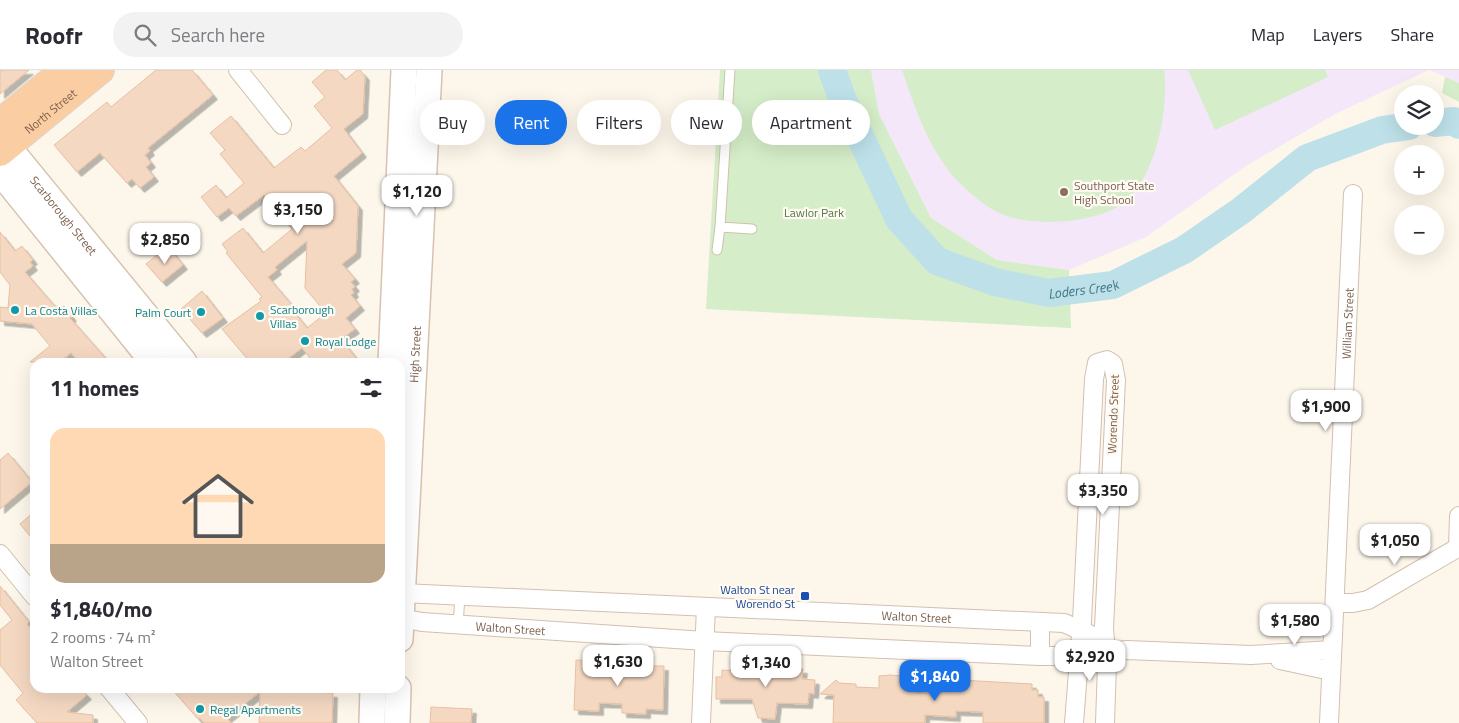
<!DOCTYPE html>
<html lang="en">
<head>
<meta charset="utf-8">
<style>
	body { margin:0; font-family:"Titillium Web",sans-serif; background:#f2f2f3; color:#2b2b33; height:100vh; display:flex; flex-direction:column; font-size:19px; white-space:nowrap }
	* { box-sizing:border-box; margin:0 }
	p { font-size:16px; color:#7c7c81 }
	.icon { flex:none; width:28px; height:28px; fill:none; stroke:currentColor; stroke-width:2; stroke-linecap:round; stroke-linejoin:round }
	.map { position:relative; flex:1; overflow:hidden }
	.sheet { position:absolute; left:30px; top:288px; width:375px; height:335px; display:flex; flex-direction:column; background:#fff; border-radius:15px; box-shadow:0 5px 20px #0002 }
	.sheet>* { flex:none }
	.banner { position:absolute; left:420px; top:30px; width:475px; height:45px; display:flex; gap:10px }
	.fabs { position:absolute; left:1394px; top:15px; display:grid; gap:10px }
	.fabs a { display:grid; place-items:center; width:50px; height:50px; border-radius:50%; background:#fff; box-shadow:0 5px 20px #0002; font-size:25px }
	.price { position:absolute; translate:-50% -42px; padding:0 11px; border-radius:10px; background:#fff; color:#222; font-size:16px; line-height:32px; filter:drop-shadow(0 1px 2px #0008) }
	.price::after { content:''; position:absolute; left:50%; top:30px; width:15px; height:11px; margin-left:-8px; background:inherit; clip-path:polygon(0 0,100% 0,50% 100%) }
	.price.active { background:#1a73e8; color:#fff }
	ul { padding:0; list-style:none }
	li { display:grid; align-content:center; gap:10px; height:265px; padding:0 20px }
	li+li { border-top:1px solid #e1e1e2 }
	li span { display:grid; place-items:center; height:155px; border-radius:15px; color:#555 }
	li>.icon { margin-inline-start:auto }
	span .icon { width:90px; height:90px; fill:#fffc; stroke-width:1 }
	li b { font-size:21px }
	h2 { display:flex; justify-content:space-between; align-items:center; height:60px; padding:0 20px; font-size:21px }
	.pill { padding:0 18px; border-radius:22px; background:#fff; box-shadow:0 5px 20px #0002; font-size:18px; line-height:45px }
	.pill.active { background:#1a73e8; color:#fff }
	header { display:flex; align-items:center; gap:30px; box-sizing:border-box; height:70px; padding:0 25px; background:#fff; border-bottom:1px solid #e1e1e2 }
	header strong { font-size:24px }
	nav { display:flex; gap:28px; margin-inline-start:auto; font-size:18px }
	.search { width:350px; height:45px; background:#f2f2f3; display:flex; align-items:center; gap:12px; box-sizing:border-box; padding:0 18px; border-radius:28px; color:#7c7c81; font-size:19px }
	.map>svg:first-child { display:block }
	.education { fill:#f4e7fa }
	.green { fill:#d5edc8 }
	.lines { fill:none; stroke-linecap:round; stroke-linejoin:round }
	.river { stroke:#bee1e9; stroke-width:28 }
	.building { fill:#f4d8c2; stroke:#e7bfa1; fill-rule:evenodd; filter:url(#shadow) }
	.service-casing { stroke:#d1c0af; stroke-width:11 }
	.minor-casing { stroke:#d1c0af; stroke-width:20 }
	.secondary-casing { stroke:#d7c2af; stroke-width:28 }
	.trunk-casing { stroke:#ddd5d0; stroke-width:30 }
	.service { stroke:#fff; stroke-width:9 }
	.minor { stroke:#fff; stroke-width:18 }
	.secondary { stroke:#fff; stroke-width:25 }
	.trunk { stroke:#fbcda2; stroke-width:28 }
	.education-dot { fill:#8d6e63; stroke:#fffbf3; stroke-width:2 }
	.culture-dot { fill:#0f9aa8; stroke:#fffbf3; stroke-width:2 }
	.transit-dot { fill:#1a4fb4; stroke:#fffbf3; stroke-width:2 }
	.labels { text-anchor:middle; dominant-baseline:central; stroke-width:4.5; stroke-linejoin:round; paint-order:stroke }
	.street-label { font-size:12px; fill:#7b5e4c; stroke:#fffbf3 }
	.education-label { font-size:12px; fill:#785e54; stroke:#fffbf3; text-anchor:start }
	.park-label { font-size:12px; fill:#4f7a41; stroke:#fffbf3 }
	.culture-label { font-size:12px; fill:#0d838f; stroke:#fffbf3; text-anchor:start }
	.transit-label { font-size:12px; fill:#164399; stroke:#fffbf3; text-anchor:end }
	.water-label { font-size:14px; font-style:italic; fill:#417987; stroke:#fffbf3 }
</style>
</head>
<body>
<header>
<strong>Roofr</strong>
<div class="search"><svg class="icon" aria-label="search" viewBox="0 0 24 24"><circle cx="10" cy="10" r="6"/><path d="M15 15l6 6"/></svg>Search here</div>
<nav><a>Map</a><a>Layers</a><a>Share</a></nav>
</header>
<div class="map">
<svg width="1459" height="653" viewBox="0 0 1459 653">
	<defs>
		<filter id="shadow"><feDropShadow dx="4.5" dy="4.5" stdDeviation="0" flood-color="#0004"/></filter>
	</defs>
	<rect width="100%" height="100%" fill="#fdf7eb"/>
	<g class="education">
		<polygon points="871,0 1429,0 1335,44 1246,96 1146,167 1069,200 997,190 931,148 879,44"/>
		<polygon points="1430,0 1459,0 1459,13 1445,7"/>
	</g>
	<g class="green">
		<polygon points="720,0 871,0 879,44 931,148 997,190 1069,200 1071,258 706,239"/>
		<path d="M902,0H1164C1169,39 1156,108 1123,133C1097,153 1040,156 1010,147C994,143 978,130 966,119C932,89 916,41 902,0Z"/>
		<polygon points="1188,0 1325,0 1328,7 1215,60"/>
		<polygon points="1445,7 1459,13 1459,32 1442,23"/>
	</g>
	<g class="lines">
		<g class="river">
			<path id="s1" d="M832,0L842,28L899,149L937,191L995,212L1049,223L1113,215L1184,180L1242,140L1307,88L1382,60L1409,56"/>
			<polyline points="1435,53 1454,51 1459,55"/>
		</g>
	</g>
	<g class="building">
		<polygon points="0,0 29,0 0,24"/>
		<polygon points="156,0 192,0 213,25 148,78 150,81 145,85 151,93 146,97 154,107 140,118 132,109 127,113 100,83 77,102 54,75 107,32 111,37"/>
		<path d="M326,0H337L345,10L357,0H360L365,6L363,44L344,59L362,83L334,106L358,136L356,183L342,194L355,209L351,212L355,217L352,219L354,223L351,225L360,236L346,248L355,259L341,269L359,292H313L302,278L284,292H250L222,259L261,231L259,229L262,227L226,183L228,182L222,174L243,158L263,183L292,159L264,125L236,146L229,138L217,147L201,127L216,115L226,128L244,113L220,84L225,80L210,63L231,46L274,98L301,77L305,81L332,58L314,36L325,27L312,12ZM307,171L305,218L326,243L307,258L290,237L292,235L268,207L277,200L275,197Z"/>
		<polygon points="0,162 15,181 22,176 33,190 30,192 33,196 25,202 52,233 60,239 64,236 72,247 70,248 109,292 79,292 71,283 60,292 30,292 50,276 32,254 0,251 0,237 8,238 10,215 0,202"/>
		<polygon points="163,180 166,184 171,180 183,195 162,212 146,194"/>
		<polygon points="202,221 223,248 202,263 181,239"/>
		<polygon points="8,383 32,412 0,439 0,390"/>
		<polygon points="35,441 35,472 20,454"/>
		<polygon points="0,516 29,552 27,554 35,563 35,618 80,618 87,625 67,642 93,645 93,653 37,653 16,630 23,623 0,595 0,560 12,550 0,535"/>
		<polygon points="576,590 601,591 600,595 620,596 620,599 648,600 648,596 664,596 663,640 646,639 646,644 622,643 622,634 599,633 599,641 574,640"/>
		<polygon points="763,597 803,599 802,609 815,610 814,624 809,623 808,634 777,633 775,649 758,648 752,629 716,629 716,607 722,607 722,600 762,602"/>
		<polygon points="890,605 918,607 917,623 942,623 942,621 951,621 951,616 960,616 960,610 1032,614 1032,620 1038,620 1038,627 1044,627 1044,653 983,653 983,642 956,641 956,647 925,645 925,653 833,653 834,625 820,624 836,610 839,613 856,614 856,617 879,618 879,606"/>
		<polygon points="171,618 265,618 262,620 333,623 332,653 259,653 260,622 227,648 231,653 204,653 200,648 198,649"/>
		<polygon points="431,637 472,639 471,653 430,653"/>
	</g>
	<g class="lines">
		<g class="service-casing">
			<g id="service">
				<polyline points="730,0 720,157 752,159"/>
				<polyline points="717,180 720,157"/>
				<polyline points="458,554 460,527"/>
			</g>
		</g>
		<g class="minor-casing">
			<g id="minor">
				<polyline points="238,0 282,55"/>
				<polyline points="1458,477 1459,446"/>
				<polyline points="0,484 35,527"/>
				<path id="s2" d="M402,523L1064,553L1091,565"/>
				<polyline points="1335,533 1353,533 1368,530 1459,477"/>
				<path id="s3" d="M401,548L422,552L705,571L1040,586H1065L1127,580L1251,585L1332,580"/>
				<polyline points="1040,552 1040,586"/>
				<polyline points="1280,590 1331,601"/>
				<polyline points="109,618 138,653"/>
				<polyline points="701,653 706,537"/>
				<polyline points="1074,653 1082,551 1094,309 1097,293 1107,290 1113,294 1116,310 1104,558 1107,594 1105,653"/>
				<path id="s4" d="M1329,653L1353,124"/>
			</g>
		</g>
		<g class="secondary-casing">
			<g id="secondary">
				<path id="s5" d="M0,67L184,292"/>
				<polyline points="0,102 153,292"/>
				<polyline points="391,292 404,0"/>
				<path id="s6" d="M400,569L429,0"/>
				<polyline points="372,653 373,618"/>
				<polyline points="397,653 398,618"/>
			</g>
		</g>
		<g class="trunk-casing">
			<g id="trunk">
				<polyline points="0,53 65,0"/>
				<path id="s7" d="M0,82L100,0"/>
			</g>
		</g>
		<use href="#service" class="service"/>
		<use href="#minor" class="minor"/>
		<use href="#secondary" class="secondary"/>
		<use href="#trunk" class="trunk"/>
	</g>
	<circle class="education-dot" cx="1064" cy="122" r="5"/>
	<g class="culture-dot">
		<circle cx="15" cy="240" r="5"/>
		<circle cx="201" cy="242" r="5"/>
		<circle cx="260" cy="246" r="5"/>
		<circle cx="305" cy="271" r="5"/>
		<circle cx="200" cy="639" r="5"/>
	</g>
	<rect class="transit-dot" x="800" y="521" width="10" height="10" rx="2.5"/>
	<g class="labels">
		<g class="street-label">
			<text stroke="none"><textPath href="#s7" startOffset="65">North Street</textPath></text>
			<text stroke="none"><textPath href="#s5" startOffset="101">Scarborough Street</textPath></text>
			<text stroke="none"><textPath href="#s4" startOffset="400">William Street</textPath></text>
			<text stroke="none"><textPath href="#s6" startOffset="285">High Street</textPath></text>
			<text transform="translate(1113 344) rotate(-88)">Worendo Street</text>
			<text stroke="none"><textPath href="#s2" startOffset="515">Walton Street</textPath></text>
			<text stroke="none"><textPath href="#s3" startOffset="110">Walton Street</textPath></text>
		</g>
		<g class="education-label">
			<text x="1074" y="115">Southport State<tspan x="1074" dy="14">High School</tspan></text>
		</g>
		<g class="park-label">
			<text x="814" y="142">Lawlor Park</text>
		</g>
		<g class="culture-label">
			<text x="270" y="239">Scarborough<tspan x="270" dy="14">Villas</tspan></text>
			<text x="25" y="240">La Costa Villas</text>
			<text x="191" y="242" text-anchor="end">Palm Court</text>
			<text x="315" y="271">Royal Lodge</text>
			<text x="210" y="639">Regal Apartments</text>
		</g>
		<g class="transit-label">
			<text x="795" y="519">Walton St near<tspan x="795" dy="14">Worendo St</tspan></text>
		</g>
		<g class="water-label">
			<text stroke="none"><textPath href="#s1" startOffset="371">Loders Creek</textPath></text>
		</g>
	</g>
</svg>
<div class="fabs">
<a><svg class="icon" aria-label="layers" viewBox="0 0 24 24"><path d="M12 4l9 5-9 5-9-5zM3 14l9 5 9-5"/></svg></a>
<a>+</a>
<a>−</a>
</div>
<b class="price" style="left:417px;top:147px">$1,120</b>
<b class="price" style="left:298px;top:165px">$3,150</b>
<b class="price" style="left:165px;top:195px">$2,850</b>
<b class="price" style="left:1326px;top:362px">$1,900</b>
<b class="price" style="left:1103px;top:446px">$3,350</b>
<b class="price" style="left:1395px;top:496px">$1,050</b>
<b class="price" style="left:1295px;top:576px">$1,580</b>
<b class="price" style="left:1090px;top:612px">$2,920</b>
<b class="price" style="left:618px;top:617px">$1,630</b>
<b class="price" style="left:766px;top:618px">$1,340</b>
<b class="price active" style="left:935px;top:632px">$1,840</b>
<div class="banner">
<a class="pill">Buy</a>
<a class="pill active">Rent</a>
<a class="pill">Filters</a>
<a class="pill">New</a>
<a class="pill">Apartment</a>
</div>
<section class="sheet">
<h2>11 homes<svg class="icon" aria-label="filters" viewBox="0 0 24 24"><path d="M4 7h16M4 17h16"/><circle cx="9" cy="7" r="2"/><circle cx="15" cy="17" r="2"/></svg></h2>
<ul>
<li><span style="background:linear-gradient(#ffd9b3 75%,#b9a48a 0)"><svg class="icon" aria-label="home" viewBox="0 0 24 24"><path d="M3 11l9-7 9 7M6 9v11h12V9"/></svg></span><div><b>$1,840/mo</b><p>2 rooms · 74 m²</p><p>Walton Street</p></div></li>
</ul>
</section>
</div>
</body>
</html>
